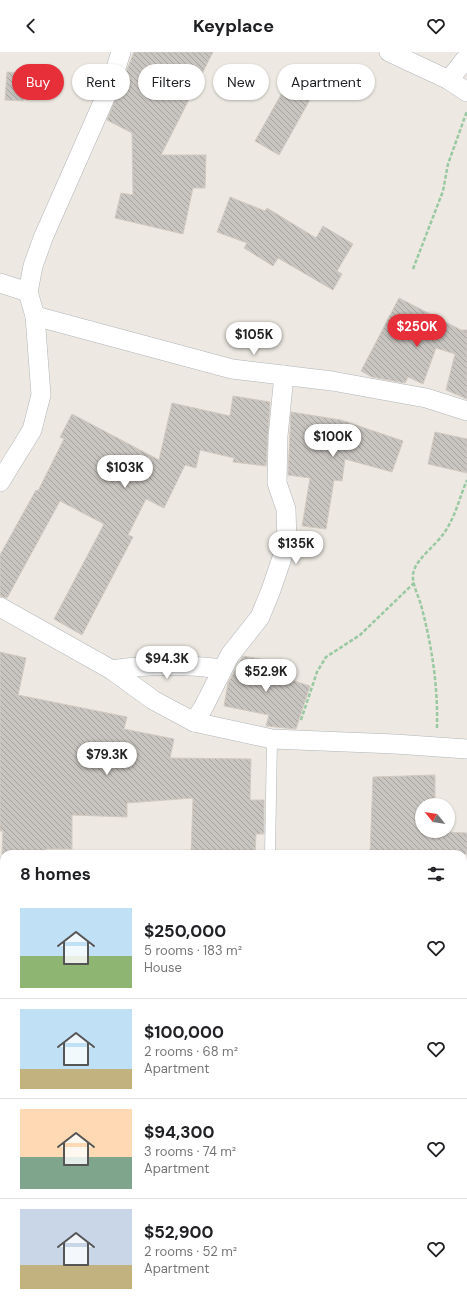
<!DOCTYPE html>
<html lang="en">
<head>
<meta charset="utf-8">
<style>
	body { margin:0; font-family:"DM Sans",sans-serif; background:#f6f6f6; color:#202124; height:100vh; display:flex; flex-direction:column; font-size:15px; white-space:nowrap }
	* { box-sizing:border-box; margin:0 }
	p { font-size:13px; color:#757577 }
	.icon { flex:none; width:22px; height:22px; fill:none; stroke:currentColor; stroke-width:2; stroke-linecap:round; stroke-linejoin:round }
	.map { position:relative; flex:1; overflow:hidden }
	.details { position:absolute; left:0px; top:798px; width:467px; height:456px; display:flex; flex-direction:column; background:#fff; border-radius:12px 12px 0 0; box-shadow:0 1px 3px #0004 }
	.details>* { flex:none }
	.banner { position:absolute; left:12px; top:12px; width:443px; height:36px; display:flex; gap:8px }
	.needle { width:26px; rotate:300deg }
	.fabs { position:absolute; left:415px; top:746px; display:grid; gap:8px }
	.fabs a { display:grid; place-items:center; width:40px; height:40px; border-radius:50%; background:#fff; box-shadow:0 1px 3px #0004; font-size:20px }
	.price { position:absolute; translate:-50% -34px; padding:0 9px; border-radius:14px; background:#fff; color:#222; font-size:13px; line-height:26px; filter:drop-shadow(0 1px 2px #0008) }
	.price::after { content:''; position:absolute; left:50%; top:24px; width:12px; height:9px; margin-left:-6px; background:inherit; clip-path:polygon(0 0,100% 0,50% 100%) }
	.price.active { background:#e72f3a; color:#fff }
	ul { padding:0; list-style:none }
	li { display:flex; align-items:center; gap:12px; height:100px; padding:0 20px }
	li+li { border-top:1px solid #e0e0e0 }
	li span { display:grid; place-items:center; flex:none; width:112px; height:80px; border-radius:0px; color:#555 }
	li>.icon { margin-inline-start:auto }
	span .icon { width:48px; height:48px; fill:#fffc; stroke-width:1 }
	li b { font-size:17px }
	h2 { display:flex; justify-content:space-between; align-items:center; height:48px; padding:0 20px; font-size:17px }
	.chip { padding:0 14px; border-radius:18px; background:#fff; box-shadow:0 1px 3px #0004; font-size:14px; line-height:36px }
	.chip.active { background:#e72f3a; color:#fff }
	header { display:flex; justify-content:space-between; align-items:center; height:52px; padding:0 20px; background:#fff; font-size:18px; font-weight:700 }
	.map>svg:first-child { display:block }
	.building { fill:url(#building-back-hatch); stroke:#d2cac1 }
	.lines { fill:none; stroke-linecap:round; stroke-linejoin:round }
	.lane-casing { stroke:#b0b4b8; stroke-width:11 }
	.street-casing { stroke:#b0b4b8; stroke-width:20 }
	.path { stroke:#99c9a1; stroke-width:2.5; stroke-dasharray:4 2; stroke-linecap:butt }
	.lane { stroke:#fff; stroke-width:10 }
	.street { stroke:#fff; stroke-width:19 }
</style>
</head>
<body>
<header><svg class="icon" aria-label="back" viewBox="0 0 24 24"><path d="M15 5l-7 7 7 7"/></svg>Keyplace<svg class="icon" aria-label="heart" viewBox="0 0 24 24"><path d="M12 20l-8-8c-3-5 5-10 8-4 3-6 11-1 8 4z"/></svg></header>
<div class="map">
<svg width="467" height="1254" viewBox="0 0 467 1254">
	<defs>
		<pattern id="building-back-hatch" width="6" height="6" patternUnits="userSpaceOnUse"><rect width="6" height="6" fill="#c8c4bf"/><path d="M-1 5l2 2M0 0l6 6M5-1l2 2" fill="none" stroke="#a5a39f"/></pattern>
	</defs>
	<rect width="100%" height="100%" fill="#ede9e2"/>
	<g class="building">
		<polygon points="134,0 213,0 161,103 206,103 205,136 193,136 183,182 115,166 121,141 133,143 132,81 107,68"/>
		<polygon points="297,14 321,28 279,103 255,89"/>
		<polygon points="7,20 25,21 23,49 5,48"/>
		<polygon points="230,145 265,159 267,156 316,186 323,174 353,192 337,219 342,222 333,238 278,206 273,214 244,196 247,191 217,180"/>
		<polygon points="399,246 461,278 467,278 467,347 446,338 455,302 436,296 423,332 408,325 405,331 372,325 361,319"/>
		<polygon points="233,344 270,350 266,414 233,410 234,406 200,398 196,416 185,413 164,456 146,447 128,483 133,485 82,583 54,567 104,472 60,449 7,546 0,544 0,503 36,438 38,439 64,387 60,385 72,362 159,408 172,351 230,364"/>
		<polygon points="291,360 341,368 403,389 392,420 345,407 342,429 334,428 326,477 302,474 310,426 288,423"/>
		<polygon points="435,380 467,387 467,421 428,412"/>
		<polygon points="0,600 26,606 18,643 127,665 124,677 174,687 170,706 251,707 250,748 264,748 264,782 256,782 255,802 191,802 193,746 127,751 127,765 72,763 72,797 46,797 46,802 2,802 3,779 0,779"/>
		<polygon points="243,604 277,610 275,623 310,634 296,677 266,674 269,663 224,654 228,631"/>
		<polygon points="435,723 435,753 422,753 422,779 467,781 467,802 370,802 373,725"/>
	</g>
	<g class="lines">
		<g class="lane-casing">
			<polyline id="lane" points="270,802 272,687"/>
		</g>
		<g class="street-casing">
			<g id="street">
				<polyline points="389,0 449,28 467,40"/>
				<polyline points="449,28 467,5"/>
				<polyline points="0,231 28,240"/>
				<polyline points="35,264 232,317 332,329 426,346 467,359"/>
				<polyline points="0,430 32,378 41,343 35,264 28,240 33,214 43,186 111,32 121,0"/>
				<polyline points="0,555 112,618 153,648 194,670 272,687 395,692 467,697"/>
				<path d="M112,618C150,612 184,612 222,617"/>
				<polyline points="194,670 203,656 230,603 260,565 271,538 287,491 286,457 277,431 278,384 284,323"/>
				<polyline points="0,1154 4,1155"/>
				<polyline points="53,1254 53,1250"/>
			</g>
		</g>
		<g class="path">
			<polyline points="413,217 443,139 448,112 467,59"/>
			<polyline points="301,668 317,620 326,605 360,583 414,531"/>
			<path d="M437,676C438,634 432,594 421,553C418,542 410,529 414,518C418,506 436,493 444,481C455,466 460,444 467,428"/>
		</g>
		<use href="#lane" class="lane"/>
		<use href="#street" class="street"/>
	</g>
</svg>
<div class="fabs">
<a><svg class="needle" viewBox="-14 -14 28 28"><path d="M0-13l5 13h-10z" fill="#e53935"/><path d="M0 13l5-13h-10z" fill="#757577"/></svg></a>
</div>
<b class="price active" style="left:417px;top:296px">$250K</b>
<b class="price" style="left:254px;top:304px">$105K</b>
<b class="price" style="left:333px;top:406px">$100K</b>
<b class="price" style="left:125px;top:437px">$103K</b>
<b class="price" style="left:296px;top:513px">$135K</b>
<b class="price" style="left:167px;top:628px">$94.3K</b>
<b class="price" style="left:266px;top:641px">$52.9K</b>
<b class="price" style="left:107px;top:724px">$79.3K</b>
<div class="banner">
<a class="chip active">Buy</a>
<a class="chip">Rent</a>
<a class="chip">Filters</a>
<a class="chip">New</a>
<a class="chip">Apartment</a>
</div>
<section class="details">
<h2>8 homes<svg class="icon" aria-label="filters" viewBox="0 0 24 24"><path d="M4 7h16M4 17h16"/><circle cx="9" cy="7" r="2"/><circle cx="15" cy="17" r="2"/></svg></h2>
<ul>
<li><span style="background:linear-gradient(#bfe0f5 60%,#8fb573 0)"><svg class="icon" aria-label="home" viewBox="0 0 24 24"><path d="M3 11l9-7 9 7M6 9v11h12V9"/></svg></span><div><b>$250,000</b><p>5 rooms · 183 m²</p><p>House</p></div><svg class="icon" aria-label="heart" viewBox="0 0 24 24"><path d="M12 20l-8-8c-3-5 5-10 8-4 3-6 11-1 8 4z"/></svg></li>
<li><span style="background:linear-gradient(#bfe0f5 75%,#c2b280 0)"><svg class="icon" aria-label="home" viewBox="0 0 24 24"><path d="M3 11l9-7 9 7M6 9v11h12V9"/></svg></span><div><b>$100,000</b><p>2 rooms · 68 m²</p><p>Apartment</p></div><svg class="icon" aria-label="heart" viewBox="0 0 24 24"><path d="M12 20l-8-8c-3-5 5-10 8-4 3-6 11-1 8 4z"/></svg></li>
<li><span style="background:linear-gradient(#ffd9b3 60%,#7fa58c 0)"><svg class="icon" aria-label="home" viewBox="0 0 24 24"><path d="M3 11l9-7 9 7M6 9v11h12V9"/></svg></span><div><b>$94,300</b><p>3 rooms · 74 m²</p><p>Apartment</p></div><svg class="icon" aria-label="heart" viewBox="0 0 24 24"><path d="M12 20l-8-8c-3-5 5-10 8-4 3-6 11-1 8 4z"/></svg></li>
<li><span style="background:linear-gradient(#c9d6e8 70%,#c2b280 0)"><svg class="icon" aria-label="home" viewBox="0 0 24 24"><path d="M3 11l9-7 9 7M6 9v11h12V9"/></svg></span><div><b>$52,900</b><p>2 rooms · 52 m²</p><p>Apartment</p></div><svg class="icon" aria-label="heart" viewBox="0 0 24 24"><path d="M12 20l-8-8c-3-5 5-10 8-4 3-6 11-1 8 4z"/></svg></li>
</ul>
</section>
</div>
</body>
</html>
